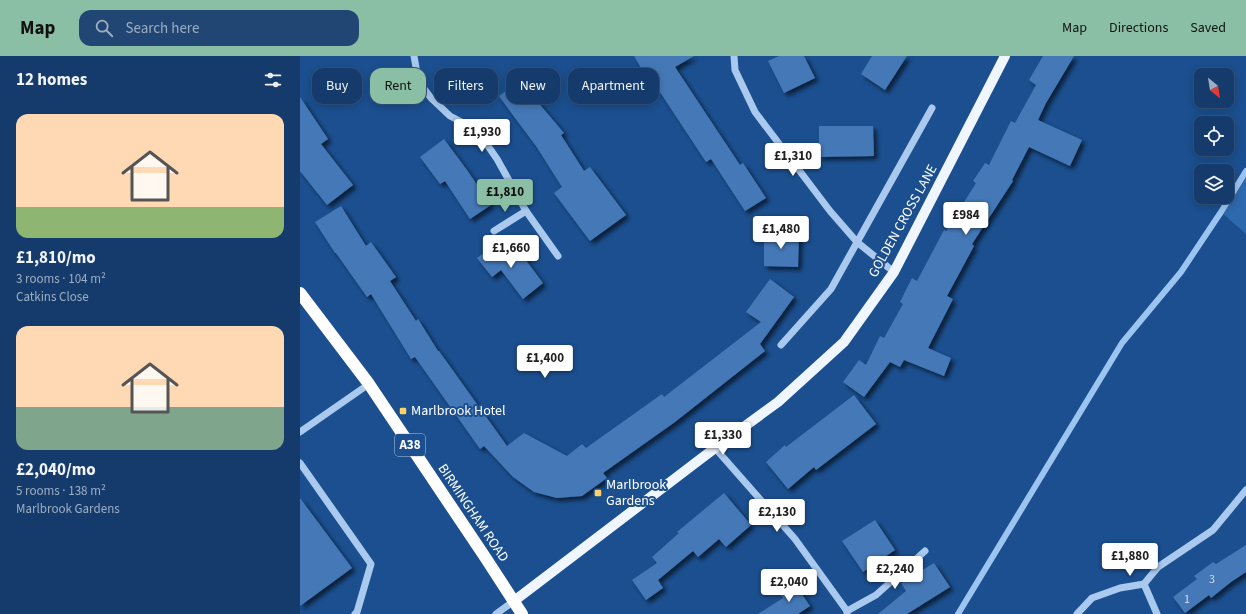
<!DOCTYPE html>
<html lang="en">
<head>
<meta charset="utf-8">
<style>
	body { margin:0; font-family:"Source Sans 3",sans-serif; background:#214673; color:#f1f3f6; height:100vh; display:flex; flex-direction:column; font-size:15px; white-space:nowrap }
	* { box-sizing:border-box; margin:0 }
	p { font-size:13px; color:#9dadc1 }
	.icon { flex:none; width:22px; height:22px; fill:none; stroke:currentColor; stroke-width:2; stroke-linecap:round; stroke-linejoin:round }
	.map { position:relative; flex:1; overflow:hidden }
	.sheet { display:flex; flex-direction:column; background:#143b6b; width:300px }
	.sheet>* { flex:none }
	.guide { position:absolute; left:12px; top:12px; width:380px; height:36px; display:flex; gap:8px }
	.needle { width:26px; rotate:150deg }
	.buttons { position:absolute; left:894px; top:12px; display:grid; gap:8px }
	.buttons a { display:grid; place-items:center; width:40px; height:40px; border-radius:8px; background:#143b6b; box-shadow:0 2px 10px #0003,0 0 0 1px #33557e; font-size:20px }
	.price { position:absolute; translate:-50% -34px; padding:0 9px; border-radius:4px; background:#fff; color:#222; font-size:13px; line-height:26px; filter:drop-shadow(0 1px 2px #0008) }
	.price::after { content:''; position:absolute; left:50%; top:24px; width:12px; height:9px; margin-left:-6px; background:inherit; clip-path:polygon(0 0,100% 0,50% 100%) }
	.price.selected { background:#8abfa5; color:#111 }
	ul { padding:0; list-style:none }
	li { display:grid; align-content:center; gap:8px; height:212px; padding:0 16px }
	li span { display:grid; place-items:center; height:124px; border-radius:12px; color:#555 }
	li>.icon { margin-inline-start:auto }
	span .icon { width:72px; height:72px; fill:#fffc; stroke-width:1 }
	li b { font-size:17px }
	h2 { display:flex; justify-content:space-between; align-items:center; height:48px; padding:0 16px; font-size:17px }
	.chip { padding:0 14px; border-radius:12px; background:#143b6b; box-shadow:0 2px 10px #0003,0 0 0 1px #33557e; font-size:14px; line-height:36px }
	.chip.selected { background:#8abfa5; color:#111 }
	header { display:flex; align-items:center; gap:24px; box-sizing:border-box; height:56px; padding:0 20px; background:#8abfa5; color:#111 }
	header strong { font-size:19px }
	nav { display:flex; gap:22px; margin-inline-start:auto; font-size:14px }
	.search { width:280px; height:36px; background:#214673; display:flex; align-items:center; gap:10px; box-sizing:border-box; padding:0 14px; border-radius:12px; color:#9dadc1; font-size:15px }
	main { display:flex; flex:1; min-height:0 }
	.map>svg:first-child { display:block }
	.green { fill:#2e69ad }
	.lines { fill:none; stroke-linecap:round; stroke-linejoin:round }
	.stream { stroke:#9cc4f0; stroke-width:6 }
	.building { fill:#4478b7; filter:url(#shadow) }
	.minor { stroke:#a9c9ee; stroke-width:7 }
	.major { stroke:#f0f6ff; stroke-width:10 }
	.highway { stroke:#fff; stroke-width:12 }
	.poi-dot { fill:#ffd166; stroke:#1b4f8f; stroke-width:1.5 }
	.labels { text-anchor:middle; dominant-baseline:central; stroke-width:4; stroke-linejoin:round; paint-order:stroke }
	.number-label { font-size:12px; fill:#d0dded }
	.shield { fill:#1b4f8f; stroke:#bbcadd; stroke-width:1 }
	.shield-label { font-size:13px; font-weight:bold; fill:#fff }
	.street-label { font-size:14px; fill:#fff; stroke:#1b4f8f }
	.poi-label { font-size:14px; fill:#fff; stroke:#1b4f8f; text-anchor:start }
</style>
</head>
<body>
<header>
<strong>Map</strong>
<div class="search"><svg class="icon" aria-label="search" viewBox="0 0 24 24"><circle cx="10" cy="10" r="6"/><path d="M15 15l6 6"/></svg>Search here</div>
<nav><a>Map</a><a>Directions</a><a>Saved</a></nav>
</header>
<main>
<section class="sheet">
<h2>12 homes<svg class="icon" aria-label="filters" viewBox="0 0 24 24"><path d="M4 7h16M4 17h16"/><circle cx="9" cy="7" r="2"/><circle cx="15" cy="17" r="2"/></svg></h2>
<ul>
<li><span style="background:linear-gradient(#ffd9b3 75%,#8fb573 0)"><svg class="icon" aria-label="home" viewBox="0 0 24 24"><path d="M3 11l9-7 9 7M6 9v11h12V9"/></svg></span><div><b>£1,810/mo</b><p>3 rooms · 104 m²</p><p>Catkins Close</p></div></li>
<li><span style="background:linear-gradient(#ffd9b3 65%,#7fa58c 0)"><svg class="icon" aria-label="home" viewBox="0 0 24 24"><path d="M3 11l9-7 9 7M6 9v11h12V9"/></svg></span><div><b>£2,040/mo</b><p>5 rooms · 138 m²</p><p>Marlbrook Gardens</p></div></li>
</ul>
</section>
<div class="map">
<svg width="946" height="558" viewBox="0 0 946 558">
	<defs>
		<filter id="shadow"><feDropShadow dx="3.5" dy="3.5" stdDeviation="2" flood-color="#0009"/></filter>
	</defs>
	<rect width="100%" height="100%" fill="#1b4f8f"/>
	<polygon class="green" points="946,116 946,178 921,156"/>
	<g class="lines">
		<polyline class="stream" points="658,558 822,287 881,216 921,156 946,115"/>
	</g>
	<g class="building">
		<polygon points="334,0 394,0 375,11 440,109 443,107 466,142 445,155 411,103 406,106 352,24 349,26"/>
		<polygon points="479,0 504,0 515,22 484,37 468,5"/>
		<polygon points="572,0 607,0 585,34 561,18"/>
		<polygon points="743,0 774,0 746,47 738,64 782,84 770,110 729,91 712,124 713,125 672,188 674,190 647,240 653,243 628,292 651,302 644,320 604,304 600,311 590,306 564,341 543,326 559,304 566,309 580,280 584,282 603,248 600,246 612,222 617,225 644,174 646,175 676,127 673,125 685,107 689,109 711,65 715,67 736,29 729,24"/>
		<polygon points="222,23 242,51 264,77 261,79 284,115 290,111 326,159 290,185 254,137 262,131 236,90 215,62 199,40"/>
		<polygon points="0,41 28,83 21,88 53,129 27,149 0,115"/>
		<polygon points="519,70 573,70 574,100 519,101"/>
		<polygon points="144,83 167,114 191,149 170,163 145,125 140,128 120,101"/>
		<polygon points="41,150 66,190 71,186 96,221 90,225 116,265 118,263 138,295 139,295 207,390 224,377 267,400 282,388 286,392 362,338 364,341 461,266 446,256 470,223 494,241 460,288 465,295 375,366 303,417 307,422 282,440 257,442 234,436 213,421 184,390 180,393 115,301 111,303 71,238 67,241 36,197 35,197 15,166"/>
		<polygon points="464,178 499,179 498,211 464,210"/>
		<polygon points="200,185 212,201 219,195 243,227 223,243 201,214 192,221 177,202"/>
		<polygon points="554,339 576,368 516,414 514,411 488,433 466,406 485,389 486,391"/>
		<polygon points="424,437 451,469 426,491 419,483 398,501 393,495 358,524 363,532 346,544 332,524 357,507 352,501 379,477 377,476"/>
		<polygon points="0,442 52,512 0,550"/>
		<polygon points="575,464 595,494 563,516 542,485"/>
		<polygon points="946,489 946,516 931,526 911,542 909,539 885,557 873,541 897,523 894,520 913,506 916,508"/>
		<polygon points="634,507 650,531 607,558 578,558 606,535 601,527"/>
		<polygon points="495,528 510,550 498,558 458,558 483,542 480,538"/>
	</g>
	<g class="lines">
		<g class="minor">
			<polyline points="114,0 117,17 122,30 131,42 150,60 177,74 197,103 226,155 258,200"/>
			<polyline points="434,0 435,14 455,56 530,155 557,186 594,216"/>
			<polyline points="194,175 226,155"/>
			<polyline points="481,289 531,233 632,52"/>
			<polyline points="0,376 69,328"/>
			<polyline points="415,392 495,483 547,555"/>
			<polyline points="0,407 71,508 57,556 55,558"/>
			<polyline points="196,558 214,545"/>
			<polyline points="547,558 547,555 576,539 625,495"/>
			<polyline points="777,558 792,542 820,532 844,528"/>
			<polyline points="857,558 844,528 858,511 913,474 946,434"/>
		</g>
		<polyline class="major" points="214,545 415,392 478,346 544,286 594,216 705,0"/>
		<polyline class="highway" points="0,237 69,328 185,501 222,558"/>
	</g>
	<g class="poi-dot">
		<rect x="99" y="351" width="8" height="8" rx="2"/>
		<rect x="294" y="433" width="8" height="8" rx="2"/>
	</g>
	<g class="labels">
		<g class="number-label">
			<text x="912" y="523">3</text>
			<text x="887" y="543">1</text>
		</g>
		<rect class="shield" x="95" y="378" width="30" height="22" rx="3"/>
		<g class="shield-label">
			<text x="110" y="389">A38</text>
		</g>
		<g class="street-label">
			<text transform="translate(603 165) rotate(-61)">GOLDEN CROSS LANE</text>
			<text transform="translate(173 457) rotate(56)">BIRMINGHAM ROAD</text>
		</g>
		<g class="poi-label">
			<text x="111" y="355">Marlbrook Hotel</text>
			<text x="306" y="429">Marlbrook<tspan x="306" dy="16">Gardens</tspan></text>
		</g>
	</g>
</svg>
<div class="buttons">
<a><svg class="needle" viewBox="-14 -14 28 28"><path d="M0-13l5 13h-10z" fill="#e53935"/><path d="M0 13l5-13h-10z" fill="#9dadc1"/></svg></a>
<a><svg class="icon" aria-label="locate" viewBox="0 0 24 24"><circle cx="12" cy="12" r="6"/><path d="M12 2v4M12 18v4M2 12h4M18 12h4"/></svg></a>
<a><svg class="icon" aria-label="layers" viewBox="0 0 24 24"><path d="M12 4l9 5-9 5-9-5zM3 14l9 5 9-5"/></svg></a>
</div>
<b class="price" style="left:182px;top:97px">£1,930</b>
<b class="price" style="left:493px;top:121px">£1,310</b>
<b class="price selected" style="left:205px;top:157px">£1,810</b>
<b class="price" style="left:666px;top:180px">£984</b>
<b class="price" style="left:481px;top:194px">£1,480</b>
<b class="price" style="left:211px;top:213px">£1,660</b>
<b class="price" style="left:245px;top:323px">£1,400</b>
<b class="price" style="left:423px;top:400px">£1,330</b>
<b class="price" style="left:477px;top:477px">£2,130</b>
<b class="price" style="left:830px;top:521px">£1,880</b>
<b class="price" style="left:595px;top:534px">£2,240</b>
<b class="price" style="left:489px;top:547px">£2,040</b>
<div class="guide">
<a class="chip">Buy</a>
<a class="chip selected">Rent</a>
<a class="chip">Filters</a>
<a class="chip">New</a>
<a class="chip">Apartment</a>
</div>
</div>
</main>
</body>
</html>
